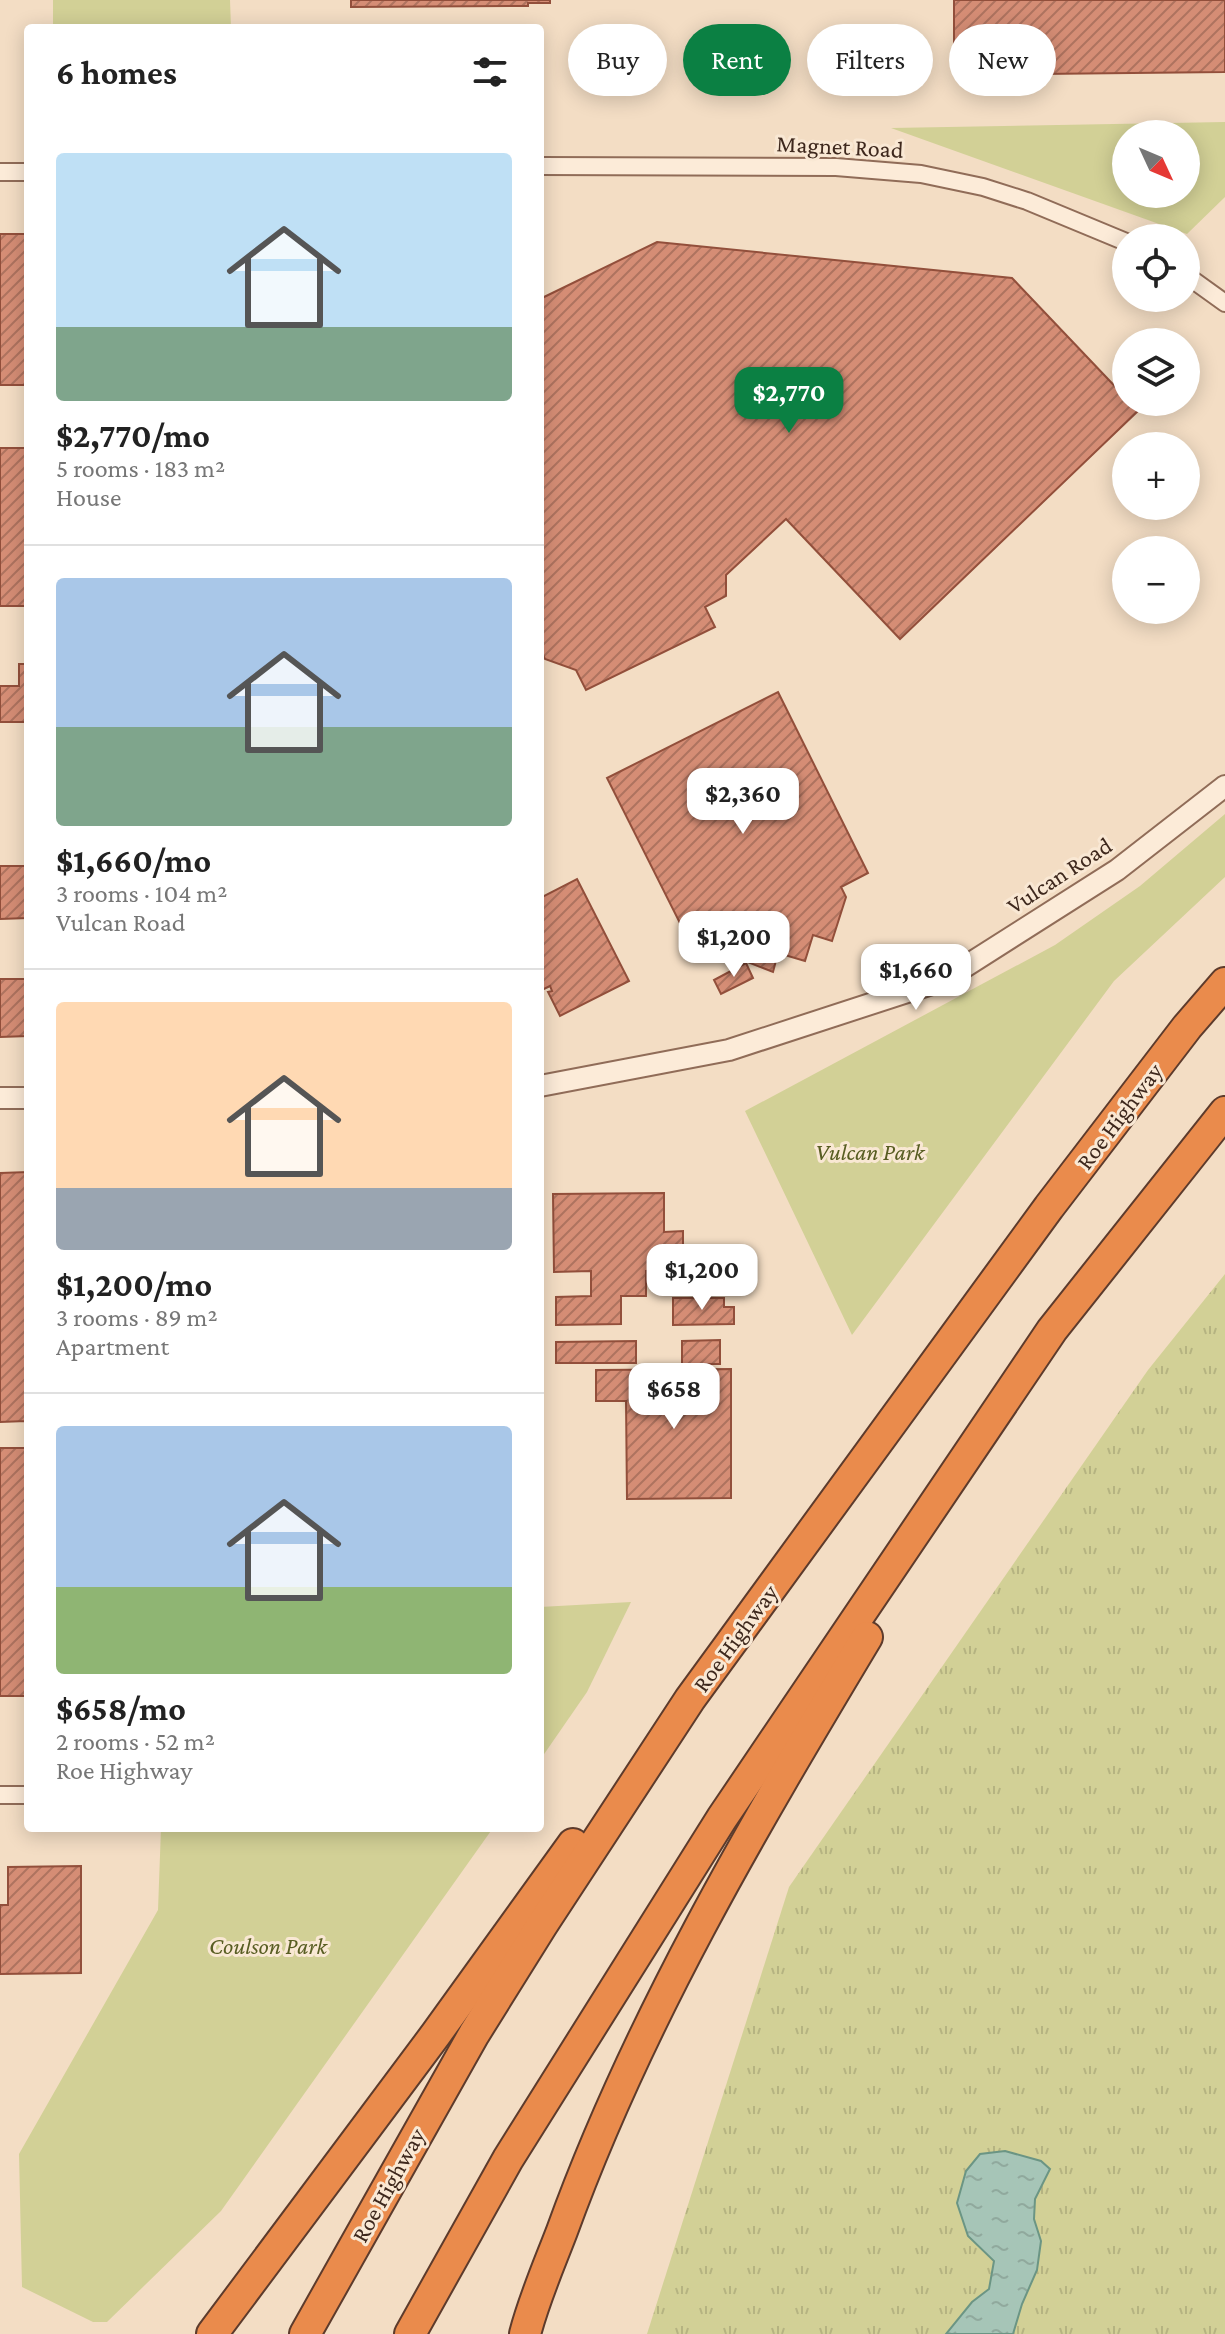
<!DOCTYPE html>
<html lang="en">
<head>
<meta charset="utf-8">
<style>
	body { margin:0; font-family:"Crimson Pro",serif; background:#f2f2f2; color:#222; height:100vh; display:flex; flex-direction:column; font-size:30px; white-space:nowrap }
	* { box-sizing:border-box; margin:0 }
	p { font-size:26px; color:#767676 }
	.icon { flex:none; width:44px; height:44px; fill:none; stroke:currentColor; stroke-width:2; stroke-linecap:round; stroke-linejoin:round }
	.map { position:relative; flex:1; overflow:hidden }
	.panel { position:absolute; left:24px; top:24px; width:520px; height:1808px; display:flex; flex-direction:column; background:#fff; border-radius:8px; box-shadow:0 4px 20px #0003 }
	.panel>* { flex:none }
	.banner { position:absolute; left:568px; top:24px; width:536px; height:72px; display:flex; gap:16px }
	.needle { width:52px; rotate:134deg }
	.tools { position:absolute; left:1112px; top:120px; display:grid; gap:16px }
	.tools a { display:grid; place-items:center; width:88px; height:88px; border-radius:50%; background:#fff; box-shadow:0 4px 20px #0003; font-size:40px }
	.price { position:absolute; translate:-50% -68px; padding:0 18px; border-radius:16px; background:#fff; color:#222; font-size:26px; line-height:52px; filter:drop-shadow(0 2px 4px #0008) }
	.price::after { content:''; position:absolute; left:50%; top:48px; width:24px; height:18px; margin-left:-12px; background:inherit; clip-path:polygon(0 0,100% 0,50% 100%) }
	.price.on { background:#0b8043; color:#fff }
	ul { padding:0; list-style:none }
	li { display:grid; align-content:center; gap:16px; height:424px; padding:0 32px }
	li+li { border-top:2px solid #e0e0e0 }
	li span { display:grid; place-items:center; height:248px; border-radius:8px; color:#555 }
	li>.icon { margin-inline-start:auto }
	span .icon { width:144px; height:144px; fill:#fffc; stroke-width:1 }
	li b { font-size:34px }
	h2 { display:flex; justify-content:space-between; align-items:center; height:96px; padding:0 32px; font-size:34px }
	.pill { padding:0 28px; border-radius:36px; background:#fff; box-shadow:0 4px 20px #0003; font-size:28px; line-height:72px }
	.pill.on { background:#0b8043; color:#fff }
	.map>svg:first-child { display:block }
	.grass { fill:url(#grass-tufts) }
	.park { fill:#d2d096; fill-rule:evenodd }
	.water { fill:url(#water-ripples); stroke:#6b9584; stroke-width:2 }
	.building { fill:url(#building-hatch); stroke:#924f3b; stroke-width:2 }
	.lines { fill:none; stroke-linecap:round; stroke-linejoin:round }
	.minor-casing { stroke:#906c58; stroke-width:20 }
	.tertiary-casing { stroke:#906c58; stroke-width:24 }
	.motorway-casing { stroke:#5d3b2c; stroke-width:34 }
	.minor { stroke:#fcebd8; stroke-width:16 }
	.tertiary { stroke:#fcebd8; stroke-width:20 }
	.motorway { stroke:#ea8b4c; stroke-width:30 }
	.labels { text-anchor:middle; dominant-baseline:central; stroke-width:6; stroke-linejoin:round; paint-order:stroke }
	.street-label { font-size:24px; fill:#3e281d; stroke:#f9e8d4 }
	.park-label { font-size:24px; font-style:italic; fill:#585d22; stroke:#f9e8d4 }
</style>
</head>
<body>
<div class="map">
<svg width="1225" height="2334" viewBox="0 0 1225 2334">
	<defs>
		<pattern id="grass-tufts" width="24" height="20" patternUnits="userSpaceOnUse" patternTransform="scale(2)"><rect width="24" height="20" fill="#d2d096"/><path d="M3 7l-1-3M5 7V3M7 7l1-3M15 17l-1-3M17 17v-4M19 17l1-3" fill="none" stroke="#b5b381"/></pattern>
		<pattern id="water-ripples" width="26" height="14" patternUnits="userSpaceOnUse" patternTransform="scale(2)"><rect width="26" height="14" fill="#a6c5b7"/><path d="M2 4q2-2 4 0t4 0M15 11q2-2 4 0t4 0" fill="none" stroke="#90a99d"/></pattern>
		<pattern id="building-hatch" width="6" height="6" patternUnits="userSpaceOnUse" patternTransform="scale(2)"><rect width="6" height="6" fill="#d58d75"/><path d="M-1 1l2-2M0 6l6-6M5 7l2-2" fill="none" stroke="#ae735f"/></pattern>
	</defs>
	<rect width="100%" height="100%" fill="#f3ddc4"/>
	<polygon class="grass" points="1225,1274 1225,2334 647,2334 789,1887 1148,1370"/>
	<g class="park">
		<polygon points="53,0 230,0 231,28 53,28"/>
		<path d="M1225,122V197L1187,234L891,128ZM1126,134H1186V194H1126Z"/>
		<polygon points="1225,814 1225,877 1114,981 852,1335 745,1111 1055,945 1140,886"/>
		<polygon points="631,1602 587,1692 540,1760 540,1607"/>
		<polygon points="161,1828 493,1828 221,2211 107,2322 93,2322 22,2287 19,2154 158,1910"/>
	</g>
	<polygon class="water" points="1005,2151 1041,2161 1050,2169 1035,2199 1034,2219 1041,2241 1037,2270 1022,2304 1013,2334 946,2334 972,2302 989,2289 994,2261 968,2236 957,2203 966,2171 980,2154"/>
	<g class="building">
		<polygon points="351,0 550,0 550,3 528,3 528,6 351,7"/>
		<polygon points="954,0 1225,0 1225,72 954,75"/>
		<rect x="0" y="234" width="28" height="151"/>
		<polygon points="657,242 1012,278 1126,398 1126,402 1129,402 1138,411 900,639 786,519 726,575 726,596 705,607 715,627 586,690 576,670 545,659 540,649 540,299"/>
		<rect x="0" y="448" width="28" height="158"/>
		<polygon points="19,664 28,664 28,722 0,722 0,686 19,686"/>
		<polygon points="778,692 868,873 841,887 846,897 832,941 813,935 805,961 778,953 773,972 727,954 723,947 698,959 607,778"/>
		<polygon points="0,866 28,866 28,918 0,919"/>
		<polygon points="577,879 629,981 560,1016 548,992 552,991 550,986 540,991 540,898"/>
		<polygon points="746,963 753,978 721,994 714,980"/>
		<polygon points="0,979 28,979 28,1036 0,1037"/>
		<polygon points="28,1172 28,1435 26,1435 26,1421 0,1422 0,1173"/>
		<polygon points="664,1193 664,1232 683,1231 683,1270 646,1271 646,1296 621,1296 621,1324 556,1325 556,1297 591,1296 591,1271 554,1272 553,1194"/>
		<polygon points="673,1298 724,1298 724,1307 734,1307 734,1324 673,1325"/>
		<polygon points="720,1340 720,1364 682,1364 682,1341"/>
		<polygon points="636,1341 636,1363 556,1363 556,1342"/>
		<polygon points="731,1369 731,1498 627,1499 626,1401 596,1401 596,1370"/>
		<rect x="0" y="1448" width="28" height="248"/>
		<polygon points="81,1866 81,1973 0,1974 0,1905 8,1905 8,1867"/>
	</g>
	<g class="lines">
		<g class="minor-casing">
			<g id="minor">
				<polyline points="540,166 836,167 921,174 983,187 1027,201 1126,242"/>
				<polyline points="0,172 28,172"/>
				<polyline points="1186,275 1225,303"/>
				<polyline points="0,1795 28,1795"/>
			</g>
		</g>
		<g class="tertiary-casing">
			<g id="tertiary">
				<polyline points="540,1086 729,1050 944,980 1117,870 1225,786"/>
				<polyline points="0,1098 28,1098"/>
			</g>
		</g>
		<g class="motorway-casing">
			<g id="motorway">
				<polyline points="212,2334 436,2034 573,1844"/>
				<polyline points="305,2334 474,2034 542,1925 690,1699 1049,1207 1187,1027 1225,983"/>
				<polyline points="410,2334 508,2159 722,1818 1052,1330 1225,1112"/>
				<path d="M525,2334C534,2299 549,2265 562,2231C638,2021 753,1827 867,1637"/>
			</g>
		</g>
		<use href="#minor" class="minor"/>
		<use href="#tertiary" class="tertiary"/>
		<use href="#motorway" class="motorway"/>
	</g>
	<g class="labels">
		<g class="street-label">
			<text transform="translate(840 146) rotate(3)">Magnet Road</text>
			<text transform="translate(1059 875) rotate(-33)">Vulcan Road</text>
			<text transform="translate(1119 1116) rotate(-53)">Roe Highway</text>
			<text transform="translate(735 1638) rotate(-54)">Roe Highway</text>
			<text transform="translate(388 2185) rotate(-61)">Roe Highway</text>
		</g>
		<g class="park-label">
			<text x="870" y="1151">Vulcan Park</text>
			<text x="268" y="1945">Coulson Park</text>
		</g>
	</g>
</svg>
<div class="tools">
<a><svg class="needle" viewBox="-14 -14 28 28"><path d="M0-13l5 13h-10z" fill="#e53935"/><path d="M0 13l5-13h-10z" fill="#767676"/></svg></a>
<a><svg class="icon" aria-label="locate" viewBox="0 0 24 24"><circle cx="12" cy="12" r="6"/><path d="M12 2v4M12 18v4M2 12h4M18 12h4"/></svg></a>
<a><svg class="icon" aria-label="layers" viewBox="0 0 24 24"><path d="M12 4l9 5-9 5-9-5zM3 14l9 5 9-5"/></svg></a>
<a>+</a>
<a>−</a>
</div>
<b class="price on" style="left:789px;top:435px">$2,770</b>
<b class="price" style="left:743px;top:836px">$2,360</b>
<b class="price" style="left:734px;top:979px">$1,200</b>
<b class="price" style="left:916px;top:1012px">$1,660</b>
<b class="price" style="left:702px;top:1312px">$1,200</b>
<b class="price" style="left:674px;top:1431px">$658</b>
<div class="banner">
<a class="pill">Buy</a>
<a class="pill on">Rent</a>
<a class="pill">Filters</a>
<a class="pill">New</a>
</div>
<section class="panel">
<h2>6 homes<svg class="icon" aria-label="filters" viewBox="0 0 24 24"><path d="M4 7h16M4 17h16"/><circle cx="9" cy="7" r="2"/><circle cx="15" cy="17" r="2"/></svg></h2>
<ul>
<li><span style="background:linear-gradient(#bfe0f5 70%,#7fa58c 0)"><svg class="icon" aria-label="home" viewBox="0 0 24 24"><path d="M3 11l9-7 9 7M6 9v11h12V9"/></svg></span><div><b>$2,770/mo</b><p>5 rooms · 183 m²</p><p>House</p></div></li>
<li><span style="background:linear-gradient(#a9c7e8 60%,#7fa58c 0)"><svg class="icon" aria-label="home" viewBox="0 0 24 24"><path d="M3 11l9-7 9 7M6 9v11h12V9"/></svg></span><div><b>$1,660/mo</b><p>3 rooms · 104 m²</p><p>Vulcan Road</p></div></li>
<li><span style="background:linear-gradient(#ffd9b3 75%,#9aa5b1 0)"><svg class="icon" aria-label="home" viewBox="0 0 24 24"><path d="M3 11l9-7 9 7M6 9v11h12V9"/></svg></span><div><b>$1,200/mo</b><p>3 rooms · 89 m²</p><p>Apartment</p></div></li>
<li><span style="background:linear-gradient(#a9c7e8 65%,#8fb573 0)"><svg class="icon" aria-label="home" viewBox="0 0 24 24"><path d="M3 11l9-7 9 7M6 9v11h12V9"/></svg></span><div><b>$658/mo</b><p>2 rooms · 52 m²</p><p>Roe Highway</p></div></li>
</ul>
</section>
</div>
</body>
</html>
